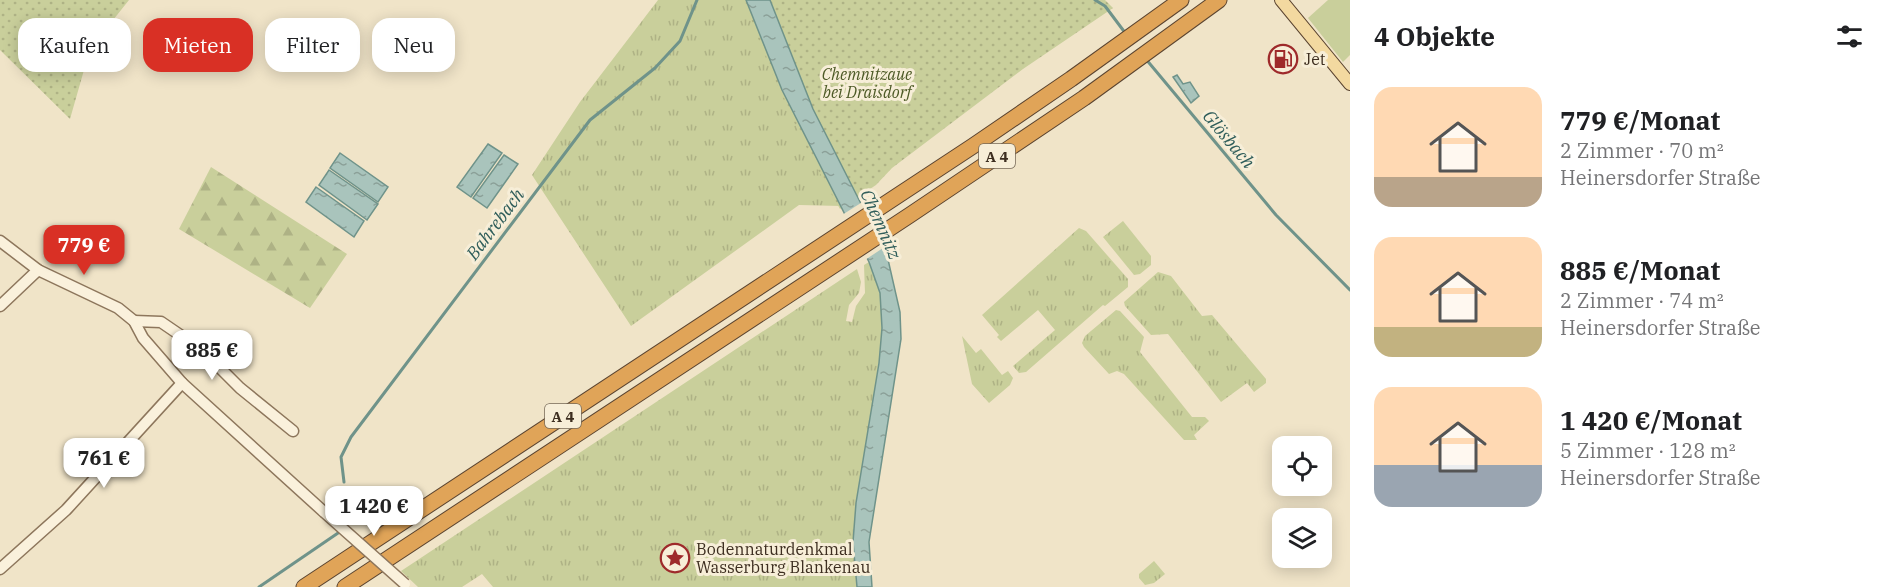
<!DOCTYPE html>
<html lang="de">
<head>
<meta charset="utf-8">
<style>
	body { margin:0; font-family:"IBM Plex Serif",serif; background:#f2f2f2; color:#202124; height:100vh; display:flex; flex-direction:column; font-size:22px; white-space:nowrap }
	* { box-sizing:border-box; margin:0 }
	p { font-size:20px; color:#757577 }
	.icon { flex:none; width:33px; height:33px; fill:none; stroke:currentColor; stroke-width:2; stroke-linecap:round; stroke-linejoin:round }
	.map { position:relative; flex:1; overflow:hidden }
	.sheet { display:flex; flex-direction:column; background:#fff; width:540px }
	.sheet>* { flex:none }
	.hud { position:absolute; left:18px; top:18px; width:570px; height:54px; display:flex; gap:12px }
	.fabs { position:absolute; left:1272px; top:436px; display:grid; gap:12px }
	.fabs a { display:grid; place-items:center; width:60px; height:60px; border-radius:12px; background:#fff; box-shadow:0 3px 15px #0003; font-size:30px }
	.price { position:absolute; translate:-50% -51px; padding:0 14px; border-radius:12px; background:#fff; color:#222; font-size:20px; line-height:39px; filter:drop-shadow(0 2px 3px #0008) }
	.price::after { content:''; position:absolute; left:50%; top:36px; width:18px; height:14px; margin-left:-9px; background:inherit; clip-path:polygon(0 0,100% 0,50% 100%) }
	.price.current { background:#d93025; color:#fff }
	ul { padding:0; list-style:none }
	li { display:flex; align-items:center; gap:18px; height:150px; padding:0 24px }
	li span { display:grid; place-items:center; flex:none; width:168px; height:120px; border-radius:18px; color:#555 }
	li>.icon { margin-inline-start:auto }
	span .icon { width:72px; height:72px; fill:#fffc; stroke-width:1 }
	li b { font-size:26px }
	h2 { display:flex; justify-content:space-between; align-items:center; height:72px; padding:0 24px; font-size:26px }
	.chip { padding:0 21px; border-radius:18px; background:#fff; box-shadow:0 3px 15px #0003; font-size:21px; line-height:54px }
	.chip.current { background:#d93025; color:#fff }
	main { display:flex; flex:1; min-height:0 }
	.map>svg:first-child { display:block }
	.grass { fill:url(#grass-tufts) }
	.forest { fill:url(#forest-firs) }
	.park { fill:url(#park-dots) }
	.garden { fill:#c9cf9b }
	.water { fill:url(#water-ripples); stroke:#6f938a; stroke-width:1.5 }
	.pier { fill:#f0e4c8 }
	.lines { fill:none; stroke-linecap:round; stroke-linejoin:round }
	.stream { stroke:#6f938a; stroke-width:3 }
	.minor-casing { stroke:#8d765c; stroke-width:13 }
	.major-casing { stroke:#5b4430; stroke-width:14 }
	.highway-casing { stroke:#5b4430; stroke-width:17 }
	.minor { stroke:#faf1dc; stroke-width:10 }
	.major { stroke:#f3d9a0; stroke-width:12 }
	.highway { stroke:#e0a458; stroke-width:15 }
	.minor-bridge-casing { stroke:#8d765c; stroke-width:13; stroke-linecap:butt }
	.minor-bridge { stroke:#faf1dc; stroke-width:10 }
	.labels { text-anchor:middle; dominant-baseline:central; stroke-width:6; stroke-linejoin:round; paint-order:stroke }
	.shield { fill:#f7eed8; stroke:#756857; stroke-width:1.5 }
	.shield-label { font-size:15px; font-weight:bold; fill:#3d2e20 }
	.poi-label { font-size:16px; fill:#3d2e20; stroke:#f7eed8; text-anchor:start }
	.park-label { font-size:16px; font-style:italic; fill:#4d5a26; stroke:#f7eed8 }
	.water-label { font-size:18px; font-style:italic; fill:#2f5d5a; stroke:#f7eed8 }
</style>
</head>
<body>
<main>
<div class="map">
<svg width="1350" height="587" viewBox="0 0 1350 587">
	<defs>
		<pattern id="grass-tufts" width="24" height="20" patternUnits="userSpaceOnUse" patternTransform="scale(1.5)"><rect width="24" height="20" fill="#c9cf9b"/><path d="M3 7l-1-3M5 7V3M7 7l1-3M15 17l-1-3M17 17v-4M19 17l1-3" fill="none" stroke="#aeb285"/></pattern>
		<pattern id="forest-firs" width="22" height="20" patternUnits="userSpaceOnUse" patternTransform="scale(1.5)"><rect width="22" height="20" fill="#c9cf9b"/><path d="M5 1l3.5 6h-7zM16 11l3.5 6h-7z" fill="#aeb285"/></pattern>
		<pattern id="park-dots" width="8" height="8" patternUnits="userSpaceOnUse" patternTransform="scale(1.5)"><rect width="8" height="8" fill="#c9cf9b"/><path d="M2 2h.1M6 6h.1" fill="none" stroke="#aeb285" stroke-width="1.8" stroke-linecap="round"/></pattern>
		<pattern id="water-ripples" width="26" height="14" patternUnits="userSpaceOnUse" patternTransform="scale(1.5)"><rect width="26" height="14" fill="#a9c4bc"/><path d="M2 4q2-2 4 0t4 0M15 11q2-2 4 0t4 0" fill="none" stroke="#8ba098"/></pattern>
	</defs>
	<rect width="100%" height="100%" fill="#f0e4c8"/>
	<g class="grass">
		<polygon points="658,0 746,0 841,206 799,205 631,326 532,175 580,102"/>
		<polygon points="1123,221 1151,256 1151,265 1140,274 1134,275 1103,237"/>
		<polygon points="1079,228 1086,231 1128,279 1128,287 1105,306 1103,305 1026,372 1019,373 1013,366 1055,330 1038,310 1001,341 997,337 999,335 982,315"/>
		<polygon points="869,262 880,293 882,328 879,363 856,503 853,542 857,587 493,587 482,574 462,587 418,587 401,571 857,269 861,282 859,293 849,305 846,321 852,322 856,306 865,293 864,265"/>
		<polygon points="1158,272 1171,276 1202,316 1212,315 1266,379 1266,383 1254,392 1247,383 1221,402 1168,334 1151,335 1125,306 1124,302"/>
		<polygon points="1116,310 1120,311 1144,337 1140,352 1192,417 1205,417 1209,421 1194,435 1197,440 1184,440 1124,374 1117,371 1109,374 1084,347 1082,343 1085,336"/>
		<polygon points="962,336 976,353 981,349 1002,375 1008,371 1013,378 1010,385 989,403 972,384"/>
		<polygon points="1154,561 1165,574 1154,583 1145,585 1139,578 1139,574"/>
	</g>
	<polygon class="forest" points="211,167 347,254 310,308 179,229"/>
	<g class="park">
		<polygon points="0,0 129,0 90,49 70,119 0,50"/>
		<path d="M744,0H1105L1113,8L1023,69L892,168L876,185L840,209C801,142 769,72 744,0Z"/>
	</g>
	<polygon class="garden" points="1328,0 1350,0 1350,55 1343,62 1308,18"/>
	<g class="water">
		<polygon points="746,0 770,0 813,109 887,255 900,312 901,339 869,542 872,587 857,587 853,542 856,503 879,363 882,328 880,293 869,262 782,90"/>
		<polygon points="1177,75 1183,84 1190,82 1199,96 1191,103 1173,77"/>
		<polygon points="488,144 502,153 471,197 457,187"/>
		<polygon points="340,153 388,187 378,202 330,168"/>
		<polygon points="504,155 518,164 487,208 473,198"/>
		<polygon points="329,170 378,204 367,220 319,185"/>
		<polygon points="316,187 364,221 354,237 306,202"/>
	</g>
	<polygon class="pier" points="864,201 886,246 865,260 842,215"/>
	<g class="lines">
		<g class="stream">
			<polyline points="1095,0 1105,6 1126,34"/>
			<polyline points="1145,58 1276,215 1350,290"/>
			<polyline points="344,482 341,457 351,437 590,120 655,68 680,41 697,0"/>
			<polyline points="342,501 347,519 344,525"/>
			<polyline points="259,587 341,531"/>
		</g>
		<g class="minor-casing">
			<g id="minor">
				<polyline points="0,241 38,270 118,308 134,321 143,338 182,383 324,512"/>
				<polyline points="0,306 38,270"/>
				<polyline points="134,321 161,322 202,350 240,388 293,431"/>
				<polyline points="0,569 66,510 182,383"/>
			</g>
		</g>
		<g class="major-casing">
			<polyline id="major" points="1281,0 1350,84"/>
		</g>
		<g class="highway-casing">
			<g id="highway">
				<polyline points="304,587 973,146 1071,79 1181,0"/>
				<polyline points="345,587 910,215 1084,98 1219,0"/>
			</g>
		</g>
		<use href="#minor" class="minor"/>
		<use href="#major" class="major"/>
		<use href="#highway" class="highway"/>
		<g class="minor-bridge-casing">
			<polyline id="minor-bridge" points="324,512 405,584"/>
		</g>
		<use href="#minor-bridge" class="minor-bridge"/>
	</g>
	<defs>
		<g id="fuel-ring" transform="scale(1.5)"><circle r="9.5" fill="#f7eed8" stroke="#9e2a2b" stroke-width="1.5"/><path d="M-5.5-6h7V0h2V4h1.3V-2.5L3-4.5l.8-.8L6-3V5H2.5V1h-1V6h-7ZM-4.2-4.7v3.2H.2V-4.7Z" fill="#9e2a2b"/></g>
		<g id="sight-ring" transform="scale(1.5)"><circle r="9.5" fill="#f7eed8" stroke="#9e2a2b" stroke-width="1.5"/><path d="M0-6L1.8-2.2L6-1.7L2.9 1.2L3.7 5.4L0 3.3L-3.7 5.4L-2.9 1.2L-6-1.7L-1.8-2.2Z" fill="#9e2a2b"/></g>
	</defs>
	<g fill-rule="evenodd">
		<use href="#fuel-ring" x="1283" y="59"/>
		<use href="#sight-ring" x="675" y="558"/>
	</g>
	<g class="labels">
		<g class="shield">
			<rect x="979" y="144" width="36" height="24" rx="4.5"/>
			<rect x="545" y="404" width="36" height="24" rx="4.5"/>
		</g>
		<g class="shield-label">
			<text x="997" y="156">A 4</text>
			<text x="563" y="416">A 4</text>
		</g>
		<g class="poi-label">
			<text x="1304" y="59">Jet</text>
			<text x="696" y="549">Bodennaturdenkmal<tspan x="696" dy="18">Wasserburg Blankenau</tspan></text>
		</g>
		<g class="park-label">
			<text x="867" y="74">Chemnitzaue<tspan x="867" dy="18">bei Draisdorf</tspan></text>
		</g>
		<g class="water-label">
			<text transform="translate(1229 139) rotate(50)">Glösbach</text>
			<text transform="translate(495 224) rotate(-53)">Bahrebach</text>
			<text transform="translate(881 224) rotate(66)">Chemnitz</text>
		</g>
	</g>
</svg>
<div class="fabs">
<a><svg class="icon" aria-label="locate" viewBox="0 0 24 24"><circle cx="12" cy="12" r="6"/><path d="M12 2v4M12 18v4M2 12h4M18 12h4"/></svg></a>
<a><svg class="icon" aria-label="layers" viewBox="0 0 24 24"><path d="M12 4l9 5-9 5-9-5zM3 14l9 5 9-5"/></svg></a>
</div>
<b class="price current" style="left:84px;top:276px">779 €</b>
<b class="price" style="left:212px;top:381px">885 €</b>
<b class="price" style="left:104px;top:489px">761 €</b>
<b class="price" style="left:374px;top:537px">1 420 €</b>
<div class="hud">
<a class="chip">Kaufen</a>
<a class="chip current">Mieten</a>
<a class="chip">Filter</a>
<a class="chip">Neu</a>
</div>
</div>
<section class="sheet">
<h2>4 Objekte<svg class="icon" aria-label="filters" viewBox="0 0 24 24"><path d="M4 7h16M4 17h16"/><circle cx="9" cy="7" r="2"/><circle cx="15" cy="17" r="2"/></svg></h2>
<ul>
<li><span style="background:linear-gradient(#ffd9b3 75%,#b9a48a 0)"><svg class="icon" aria-label="home" viewBox="0 0 24 24"><path d="M3 11l9-7 9 7M6 9v11h12V9"/></svg></span><div><b>779 €/Monat</b><p>2 Zimmer · 70 m²</p><p>Heinersdorfer Straße</p></div></li>
<li><span style="background:linear-gradient(#ffd9b3 75%,#c2b280 0)"><svg class="icon" aria-label="home" viewBox="0 0 24 24"><path d="M3 11l9-7 9 7M6 9v11h12V9"/></svg></span><div><b>885 €/Monat</b><p>2 Zimmer · 74 m²</p><p>Heinersdorfer Straße</p></div></li>
<li><span style="background:linear-gradient(#ffd9b3 65%,#9aa5b1 0)"><svg class="icon" aria-label="home" viewBox="0 0 24 24"><path d="M3 11l9-7 9 7M6 9v11h12V9"/></svg></span><div><b>1 420 €/Monat</b><p>5 Zimmer · 128 m²</p><p>Heinersdorfer Straße</p></div></li>
</ul>
</section>
</main>
</body>
</html>
